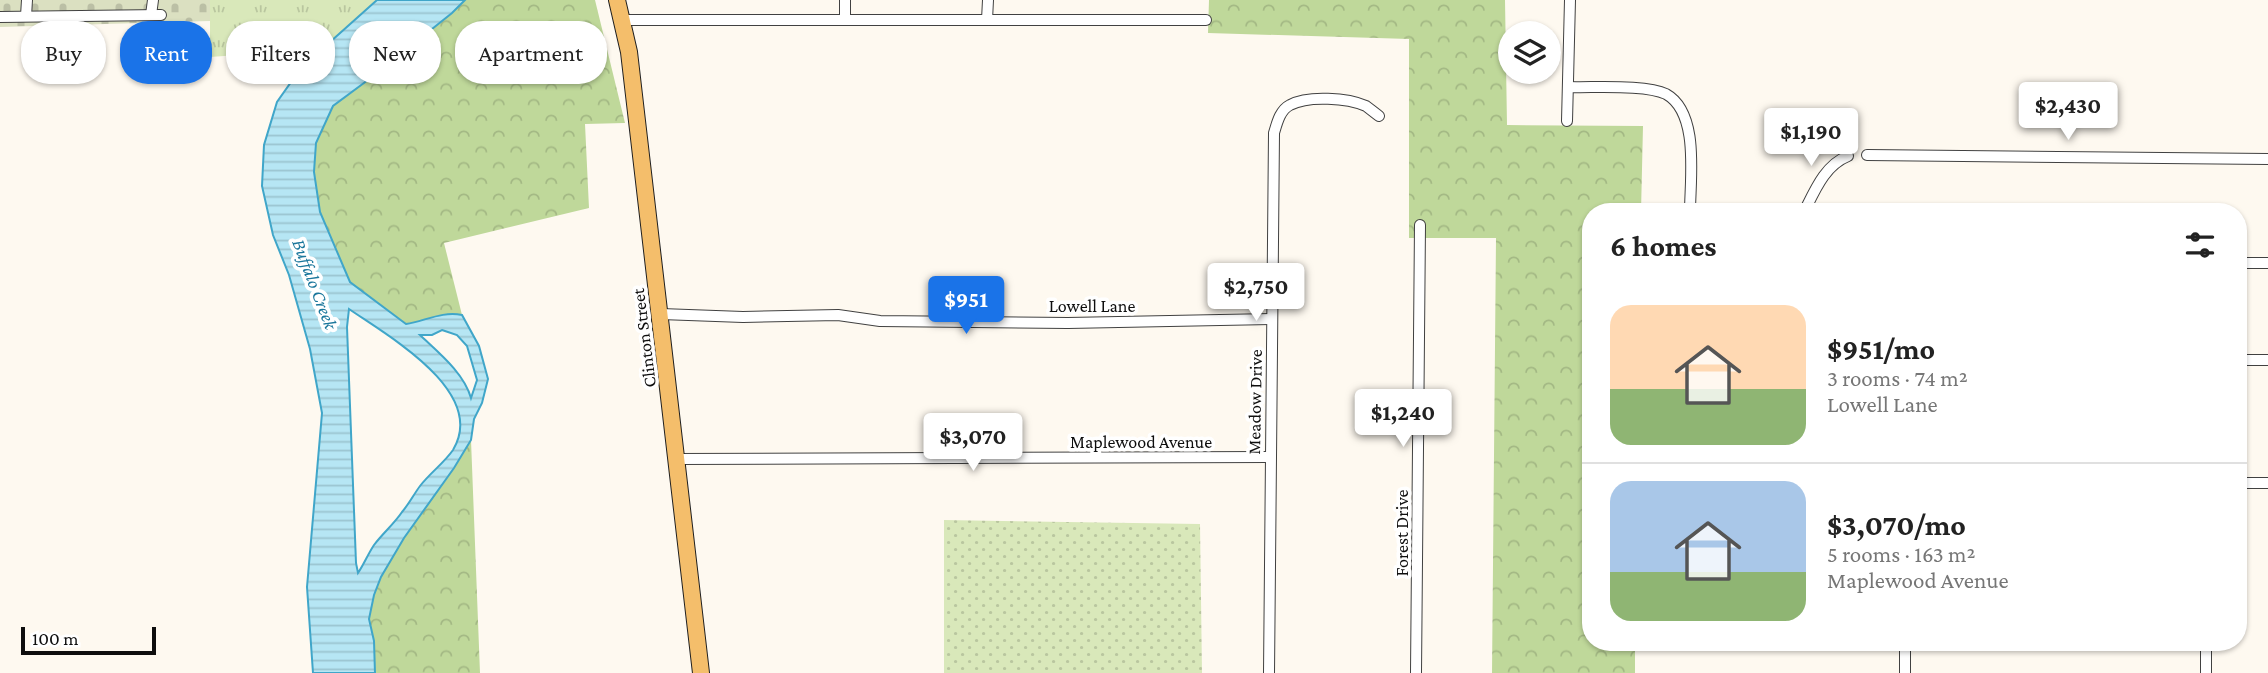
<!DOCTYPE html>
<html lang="en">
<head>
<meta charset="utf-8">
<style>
	body { margin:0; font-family:"Crimson Pro",serif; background:#f6f6f6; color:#222; height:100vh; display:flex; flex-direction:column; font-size:26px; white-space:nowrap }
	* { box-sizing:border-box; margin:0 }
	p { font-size:23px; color:#767676 }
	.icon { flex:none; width:38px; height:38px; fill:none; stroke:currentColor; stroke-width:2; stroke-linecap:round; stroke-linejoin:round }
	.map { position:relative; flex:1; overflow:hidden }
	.drawer { position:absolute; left:1582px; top:203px; width:665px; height:448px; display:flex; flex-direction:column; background:#fff; border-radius:28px; box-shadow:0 2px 5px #0004 }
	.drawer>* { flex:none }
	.top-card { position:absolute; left:21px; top:21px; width:665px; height:63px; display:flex; gap:14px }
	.tools { position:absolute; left:1498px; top:21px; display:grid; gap:14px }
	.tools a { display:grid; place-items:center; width:63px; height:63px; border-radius:50%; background:#fff; box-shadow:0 2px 5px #0004; font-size:35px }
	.scale { position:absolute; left:21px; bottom:18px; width:135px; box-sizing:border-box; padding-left:7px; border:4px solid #0e0e0e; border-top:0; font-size:19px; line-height:24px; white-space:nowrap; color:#0e0e0e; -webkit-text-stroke:5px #fff; paint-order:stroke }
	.price { position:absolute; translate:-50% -60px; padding:0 16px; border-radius:7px; background:#fff; color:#222; font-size:23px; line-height:46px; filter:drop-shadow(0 2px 4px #0008) }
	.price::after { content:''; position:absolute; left:50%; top:42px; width:21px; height:16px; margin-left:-10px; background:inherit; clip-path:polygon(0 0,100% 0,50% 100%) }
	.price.active { background:#1a73e8; color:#fff }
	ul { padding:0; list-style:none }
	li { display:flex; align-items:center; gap:21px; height:175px; padding:0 28px }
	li+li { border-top:2px solid #e0e0e0 }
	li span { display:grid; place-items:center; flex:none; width:196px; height:140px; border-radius:21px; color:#555 }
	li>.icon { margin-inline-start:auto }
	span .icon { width:84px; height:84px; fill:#fffc; stroke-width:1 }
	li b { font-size:30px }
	h2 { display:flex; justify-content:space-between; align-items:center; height:84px; padding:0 28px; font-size:30px }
	.tag { padding:0 24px; border-radius:28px; background:#fff; box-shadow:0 2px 5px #0004; font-size:24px; line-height:63px }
	.tag.active { background:#1a73e8; color:#fff }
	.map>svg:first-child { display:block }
	.grass { fill:url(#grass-dots) }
	.forest { fill:url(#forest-crowns) }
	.cemetery { fill:url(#cemetery-stones) }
	.park { fill:url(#park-tufts) }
	.water { fill:url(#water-rules); stroke:#40a6c9; stroke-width:2; fill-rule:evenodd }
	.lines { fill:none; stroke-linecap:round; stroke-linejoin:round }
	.minor-casing { stroke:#414141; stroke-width:12 }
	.primary-casing { stroke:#1f1f1f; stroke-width:18 }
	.minor { stroke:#fff; stroke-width:10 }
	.primary { stroke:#f4be6b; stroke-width:16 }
	.labels { text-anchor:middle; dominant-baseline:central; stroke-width:7; stroke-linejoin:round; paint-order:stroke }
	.street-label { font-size:18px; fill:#0e0e0e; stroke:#fff }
	.water-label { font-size:19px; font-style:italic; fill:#1b779c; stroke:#fff }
</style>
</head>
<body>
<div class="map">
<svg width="2268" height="673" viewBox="0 0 2268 673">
	<defs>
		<pattern id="grass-dots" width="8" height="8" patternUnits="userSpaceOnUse" patternTransform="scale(1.75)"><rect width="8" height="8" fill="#d9e8ba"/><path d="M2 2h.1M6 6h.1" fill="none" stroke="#b9c69f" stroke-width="1.8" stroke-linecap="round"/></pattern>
		<pattern id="forest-crowns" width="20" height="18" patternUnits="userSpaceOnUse" patternTransform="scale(1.75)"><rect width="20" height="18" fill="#bfd89a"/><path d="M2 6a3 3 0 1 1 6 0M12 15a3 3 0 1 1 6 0" fill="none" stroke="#a3b884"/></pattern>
		<pattern id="cemetery-stones" width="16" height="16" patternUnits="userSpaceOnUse" patternTransform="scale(1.75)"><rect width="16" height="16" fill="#dbe0c1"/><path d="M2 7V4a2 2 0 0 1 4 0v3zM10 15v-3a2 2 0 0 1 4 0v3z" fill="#bbbfa5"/></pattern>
		<pattern id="park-tufts" width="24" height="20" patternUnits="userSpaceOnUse" patternTransform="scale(1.75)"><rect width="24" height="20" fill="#d9e8ba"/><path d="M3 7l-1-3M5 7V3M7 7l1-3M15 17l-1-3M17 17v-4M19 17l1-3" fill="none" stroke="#b9c69f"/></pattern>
		<pattern id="water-rules" width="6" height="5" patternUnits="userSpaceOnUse" patternTransform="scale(1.75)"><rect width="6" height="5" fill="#b6e6f4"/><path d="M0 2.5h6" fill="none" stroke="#9bc4d0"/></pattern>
	</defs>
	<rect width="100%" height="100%" fill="#fef9f0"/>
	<polygon class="grass" points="944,520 1200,524 1202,673 944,673"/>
	<g class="forest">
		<path d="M465,0H595L625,123L585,124L589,208L444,243L462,315C442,311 425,321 406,324L350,282L320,212L314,172L316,143L333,106L372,77L452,13Z"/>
		<polygon points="1209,0 1505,0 1507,125 1643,126 1641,212 1591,212 1591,642 1635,642 1635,673 1492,673 1496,238 1409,238 1409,39 1208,33"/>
		<polygon points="471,440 480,673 375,673 374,641 369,619 374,595 381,577 404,538 454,468"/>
	</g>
	<polygon class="cemetery" points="0,0 210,0 210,21 0,27"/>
	<polygon class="park" points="210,0 377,0 323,49 210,57"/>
	<path class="water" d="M377,0H465L452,13L372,77L333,106L316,143L314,172L320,212L350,282L406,324C425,321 442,311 462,315L479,346L488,379L482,403L474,419L471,440L454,468L404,538L381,577L374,595L369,619L374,641L375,673H313L307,587L322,413L310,349L289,275L273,235L262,186L264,145L277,102L301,68ZM349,309C388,336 488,392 453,450C444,463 430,473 420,486C414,494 409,504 402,512C394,524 383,533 374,545C368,554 364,564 358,573L356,563L347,327ZM442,330L457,335L467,346L477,380L471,398C464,373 439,353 420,335H432Z"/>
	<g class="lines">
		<g class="minor-casing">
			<g id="minor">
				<polyline points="845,0 845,20"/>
				<polyline points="151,15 153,0"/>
				<polyline points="26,16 27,0"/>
				<polyline points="0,17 161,15"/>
				<polyline points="622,20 1206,20"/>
				<polyline points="987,20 988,0"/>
				<path d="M1568,87C1592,88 1646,84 1666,94C1700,113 1690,179 1690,212"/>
				<polyline points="1567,121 1570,0"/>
				<polyline points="1867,155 2268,159"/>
				<path d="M1804,212C1815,190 1825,165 1848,156"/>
				<polyline points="2238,263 2268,263"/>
				<polyline points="661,314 743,317 838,315 880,321 1068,323 1271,319"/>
				<polyline points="2238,360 2268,360"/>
				<polyline points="677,459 1270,457"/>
				<polyline points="2238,483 2268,483"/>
				<path d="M1269,673L1274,133C1277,123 1280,110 1290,105C1308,95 1348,98 1366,106C1370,109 1375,113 1379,116"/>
				<polyline points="1416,673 1420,225"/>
				<polyline points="1905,673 1905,642"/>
				<polyline points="2206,673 2206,642"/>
			</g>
		</g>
		<g class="primary-casing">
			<polyline id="primary" points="617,0 629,52 701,673"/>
		</g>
		<use href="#minor" class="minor"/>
		<use href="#primary" class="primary"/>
	</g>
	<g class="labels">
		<g class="street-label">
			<text x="1092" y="306">Lowell Lane</text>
			<text transform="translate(644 338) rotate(-97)">Clinton Street</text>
			<text transform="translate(1255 402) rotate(-89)">Meadow Drive</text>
			<text x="1141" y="442">Maplewood Avenue</text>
			<text transform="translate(1402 533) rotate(-90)">Forest Drive</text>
		</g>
		<g class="water-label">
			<text transform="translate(315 284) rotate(69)">Buffalo Creek</text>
		</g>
	</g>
</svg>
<div class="tools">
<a><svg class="icon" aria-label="layers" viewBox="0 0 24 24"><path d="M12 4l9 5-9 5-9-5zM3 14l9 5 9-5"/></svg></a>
</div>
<div class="scale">100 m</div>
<b class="price" style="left:2068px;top:142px">$2,430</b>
<b class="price" style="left:1811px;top:168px">$1,190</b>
<b class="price" style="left:1256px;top:323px">$2,750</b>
<b class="price active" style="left:966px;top:336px">$951</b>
<b class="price" style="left:1403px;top:449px">$1,240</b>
<b class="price" style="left:973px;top:473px">$3,070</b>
<div class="top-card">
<a class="tag">Buy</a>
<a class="tag active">Rent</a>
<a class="tag">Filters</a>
<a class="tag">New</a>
<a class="tag">Apartment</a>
</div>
<section class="drawer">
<h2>6 homes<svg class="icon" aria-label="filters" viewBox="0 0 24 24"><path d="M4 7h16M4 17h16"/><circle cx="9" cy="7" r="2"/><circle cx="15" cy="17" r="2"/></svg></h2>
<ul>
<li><span style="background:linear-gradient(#ffd9b3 60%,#8fb573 0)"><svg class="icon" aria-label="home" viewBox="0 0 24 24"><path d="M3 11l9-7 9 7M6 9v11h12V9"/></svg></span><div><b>$951/mo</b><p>3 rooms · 74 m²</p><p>Lowell Lane</p></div></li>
<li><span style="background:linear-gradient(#a9c7e8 65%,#8fb573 0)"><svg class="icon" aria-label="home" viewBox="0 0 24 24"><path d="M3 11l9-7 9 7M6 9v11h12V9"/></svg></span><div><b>$3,070/mo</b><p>5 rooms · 163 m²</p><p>Maplewood Avenue</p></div></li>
</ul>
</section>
</div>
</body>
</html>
